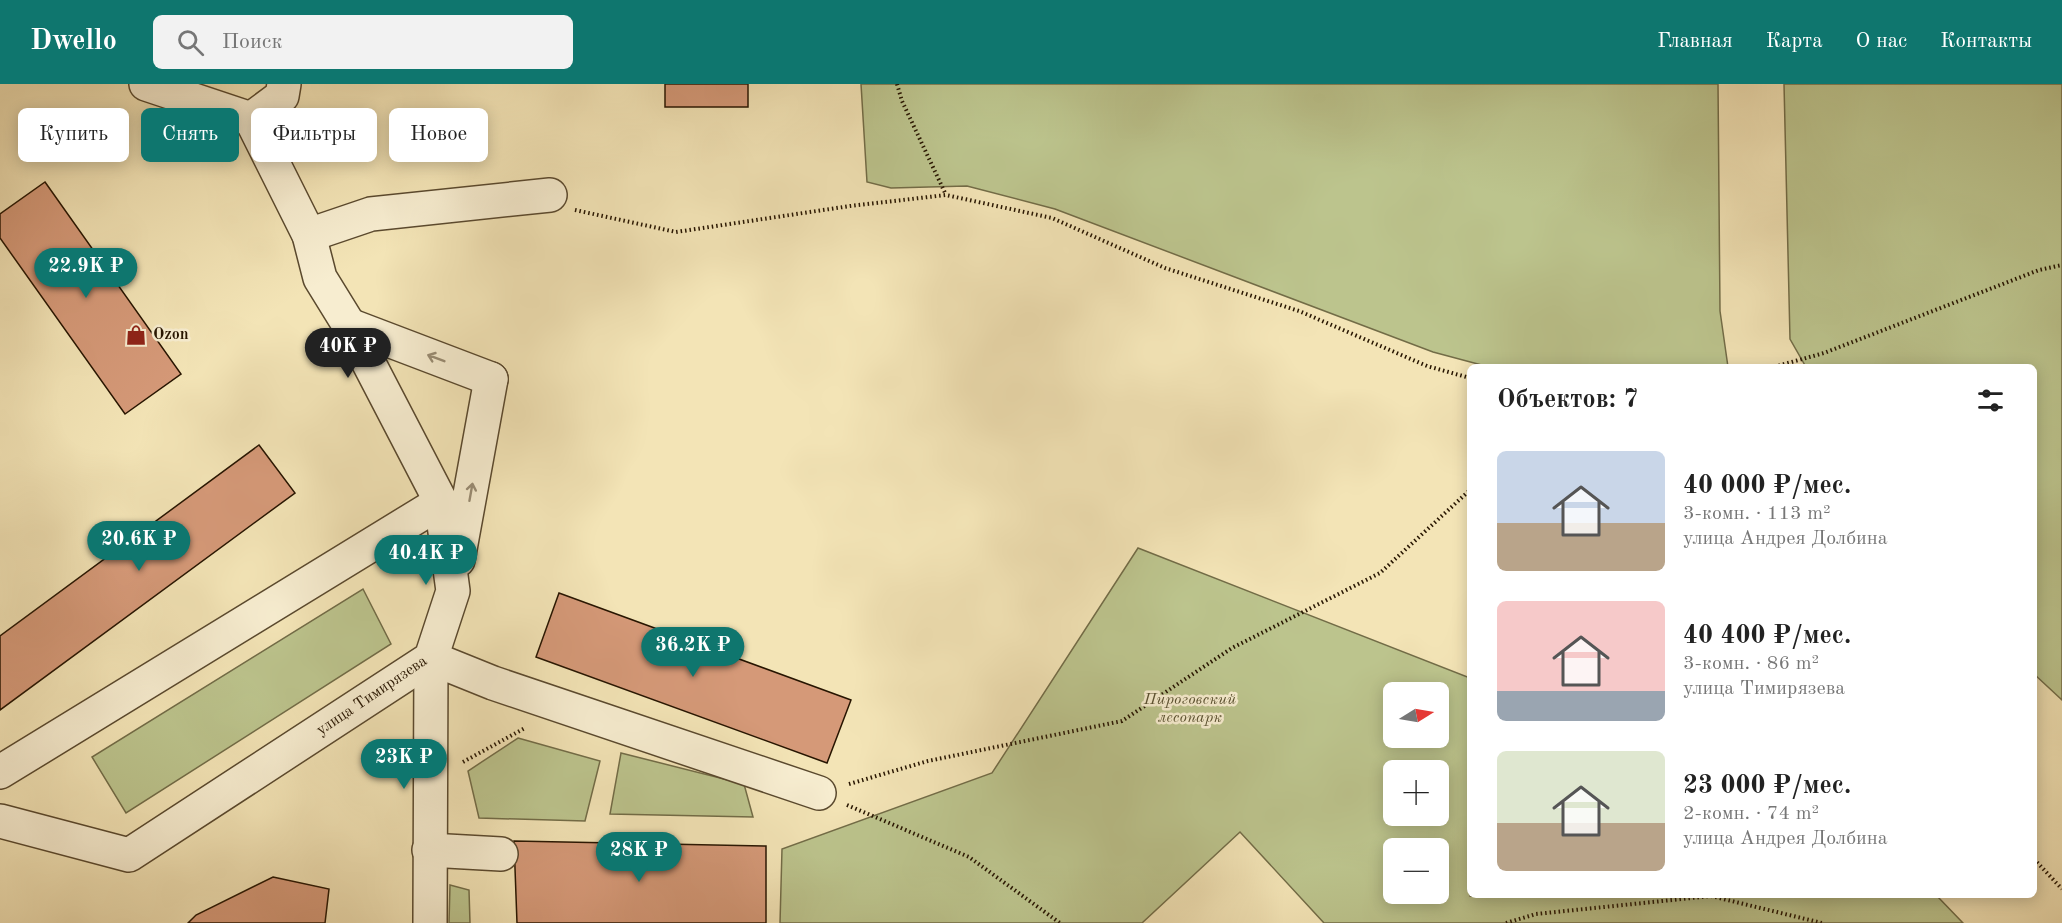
<!DOCTYPE html>
<html lang="ru">
<head>
<meta charset="utf-8">
<style>
	body { margin:0; font-family:"Old Standard TT",serif; background:#f2f2f2; color:#222; height:100vh; display:flex; flex-direction:column; font-size:22px; white-space:nowrap }
	* { box-sizing:border-box; margin:0 }
	p { font-size:20px; color:#767676 }
	.icon { flex:none; width:33px; height:33px; fill:none; stroke:currentColor; stroke-width:2; stroke-linecap:round; stroke-linejoin:round }
	.map { position:relative; flex:1; overflow:hidden }
	.details { position:absolute; left:1467px; top:280px; width:570px; height:534px; display:flex; flex-direction:column; background:#fff; border-radius:9px; box-shadow:0 3px 15px #0003 }
	.details>* { flex:none }
	.top-card { position:absolute; left:18px; top:24px; width:570px; height:54px; display:flex; gap:12px }
	.needle { width:39px; rotate:79deg }
	.fabs { position:absolute; left:1383px; top:598px; display:grid; gap:12px }
	.fabs a { display:grid; place-items:center; width:66px; height:66px; border-radius:9px; background:#fff; box-shadow:0 3px 15px #0003; font-size:30px }
	.price { position:absolute; translate:-50% -51px; padding:0 14px; border-radius:21px; background:#0f766e; color:#fff; font-size:20px; line-height:39px; filter:drop-shadow(0 2px 3px #0008) }
	.price::after { content:''; position:absolute; left:50%; top:36px; width:18px; height:14px; margin-left:-9px; background:inherit; clip-path:polygon(0 0,100% 0,50% 100%) }
	.price.selected { background:#222; color:#fff }
	ul { padding:0; list-style:none }
	li { display:flex; align-items:center; gap:18px; height:150px; padding:0 30px }
	li span { display:grid; place-items:center; flex:none; width:168px; height:120px; border-radius:9px; color:#555 }
	li>.icon { margin-inline-start:auto }
	span .icon { width:72px; height:72px; fill:#fffc; stroke-width:1 }
	li b { font-size:26px }
	h2 { display:flex; justify-content:space-between; align-items:center; height:72px; padding:0 30px; font-size:26px }
	.chip { padding:0 21px; border-radius:9px; background:#fff; box-shadow:0 3px 15px #0003; font-size:21px; line-height:54px }
	.chip.selected { background:#0f766e; color:#fff }
	header { display:flex; align-items:center; gap:36px; box-sizing:border-box; height:84px; padding:0 30px; background:#0f766e; color:#fff }
	header strong { font-size:28px }
	nav { display:flex; gap:33px; margin-inline-start:auto; font-size:21px }
	.search { width:420px; height:54px; background:#f2f2f2; display:flex; align-items:center; gap:15px; box-sizing:border-box; padding:0 21px; border-radius:9px; color:#767676; font-size:22px }
	.map>svg:first-child { display:block }
	.green { fill:#bcc48d; stroke:#726c47; stroke-width:1.5; fill-rule:evenodd }
	.building { fill:#d59978; stroke:#271501; stroke-width:1.5 }
	.lines { fill:none; stroke-linecap:round; stroke-linejoin:round }
	.minor-casing { stroke:#5a492e; stroke-width:36 }
	.path { stroke:#271501; stroke-width:4; stroke-dasharray:1.5 3; stroke-linecap:butt }
	.minor { stroke:#f7edd0; stroke-width:33 }
	.oneway { stroke:#998c73 }
	.labels { text-anchor:middle; dominant-baseline:central; stroke-width:5; stroke-linejoin:round; paint-order:stroke }
	.poi-label { font-size:16px; font-weight:bold; fill:#271501; stroke:#f7edd0; text-anchor:start }
	.street-label { font-size:16px; fill:#271501; stroke:#f7edd0 }
	.park-label { font-size:16px; font-style:italic; fill:#5b5232; stroke:#f7edd0 }
</style>
</head>
<body>
<header>
<strong>Dwello</strong>
<div class="search"><svg class="icon" aria-label="search" viewBox="0 0 24 24"><circle cx="10" cy="10" r="6"/><path d="M15 15l6 6"/></svg>Поиск</div>
<nav><a>Главная</a><a>Карта</a><a>О нас</a><a>Контакты</a></nav>
</header>
<div class="map">
<svg width="2062" height="839" viewBox="0 0 2062 839">
	<rect width="100%" height="100%" fill="#f3e4b6"/>
	<filter id="stains"><feTurbulence type="fractalNoise" baseFrequency=".00333" numOctaves="4"/><feColorMatrix values="0 0 0 0 .2 0 0 0 0 .09 0 0 0 0 .02 0 0 0 .5 -.17"/></filter>
	<radialGradient id="worn" r=".72"><stop offset=".6" stop-color="#630" stop-opacity="0"/><stop offset="1" stop-color="#630" stop-opacity=".3"/></radialGradient>
	<g class="green">
		<polygon points="861,0 1718,0 1720,227 1728,283 1489,283 1433,268 1055,125 967,102 891,104 867,98"/>
		<polygon points="1784,0 2062,0 2062,616 2034,590 2034,284 1806,283 1790,255"/>
		<path d="M1138,464L1470,594V812H1937L1963,839H1324L1240,748L1142,839H780L782,765L992,689ZM1394,609H1438V654H1394ZM1394,687H1438V732H1394ZM1394,765H1438V810H1394Z"/>
		<polygon points="363,505 391,560 126,729 92,673"/>
		<polygon points="518,654 600,677 585,737 479,734 468,687"/>
		<polygon points="621,669 744,700 753,733 610,730"/>
		<polygon points="450,801 469,806 470,839 449,839"/>
	</g>
	<g class="building">
		<rect x="665" y="0" width="83" height="23"/>
		<polygon points="45,98 181,290 125,330 0,154 0,130"/>
		<polygon points="259,361 295,409 0,626 0,552"/>
		<polygon points="559,509 851,616 827,679 536,573"/>
		<polygon points="514,757 766,762 766,839 517,839"/>
		<polygon points="273,793 329,805 325,839 188,839 196,831"/>
	</g>
	<g class="lines">
		<g class="minor-casing">
			<g id="minor">
				<polyline points="146,0 251,35"/>
				<polyline points="251,35 309,151 320,194 349,241 441,418"/>
				<polyline points="251,35 282,12 284,0"/>
				<polyline points="309,151 371,130 550,111"/>
				<polyline points="349,241 491,295"/>
				<polyline points="458,476 491,295"/>
				<polyline points="0,688 441,418 453,507 431,574 129,771 0,737"/>
				<polyline points="429,766 501,770"/>
				<polyline points="430,839 431,574 493,599 819,709"/>
			</g>
		</g>
		<g class="path">
			<polyline points="897,0 902,17 946,111"/>
			<polyline points="575,126 676,148 850,122 946,111 1052,134 1165,184 1299,227 1427,282 1470,294"/>
			<polyline points="1770,284 1824,269 2039,186 2062,181"/>
			<polyline points="463,678 525,644"/>
			<polyline points="849,700 928,677 1122,637 1232,564 1380,489 1470,406"/>
			<polyline points="847,721 969,773 1060,839"/>
			<polyline points="2034,775 2062,805"/>
			<polyline points="1711,812 1822,839"/>
			<polyline points="1506,839 1536,830 1711,812"/>
		</g>
		<use href="#minor" class="minor"/>
	</g>
	<defs><path id="oneway-shaft" d="M-6 0H5M1.5-3L5.5 0L1.5 3" fill="none" stroke-width="1.6" stroke-linecap="round" stroke-linejoin="round" transform="scale(1.5)"/></defs>
	<g class="oneway">
		<use href="#oneway-shaft" transform="translate(436 274) rotate(-159)"/>
		<use href="#oneway-shaft" transform="translate(471 408) rotate(-80)"/>
	</g>
	<defs>
		<g id="shop-bare" transform="scale(1.62)"><path d="M-5-2.5h2.3a2.7 3.5 0 0 1 5.4 0H5L5.5 6h-11ZM-1.5-2.5h3a1.5 2.3 0 0 0-3 0Z" fill="#8f2418" stroke="#f7edd0" stroke-width="2.5" paint-order="stroke"/></g>
	</defs>
	<g fill-rule="evenodd">
		<use href="#shop-bare" x="136" y="251"/>
	</g>
	<g class="labels">
		<g class="poi-label">
			<text x="153" y="251">Ozon</text>
		</g>
		<g class="street-label">
			<text transform="translate(372 612) rotate(-34)">улица Тимирязева</text>
		</g>
		<g class="park-label">
			<text x="1190" y="616">Пироговский<tspan x="1190" dy="18">лесопарк</tspan></text>
		</g>
	</g>
	<rect width="100%" height="100%" filter="url(#stains)"/>
	<rect width="100%" height="100%" fill="url(#worn)"/>
</svg>
<div class="fabs">
<a><svg class="needle" viewBox="-14 -14 28 28"><path d="M0-13l5 13h-10z" fill="#e53935"/><path d="M0 13l5-13h-10z" fill="#767676"/></svg></a>
<a>+</a>
<a>−</a>
</div>
<b class="price" style="left:86px;top:215px">22.9K ₽</b>
<b class="price selected" style="left:348px;top:295px">40K ₽</b>
<b class="price" style="left:139px;top:488px">20.6K ₽</b>
<b class="price" style="left:426px;top:502px">40.4K ₽</b>
<b class="price" style="left:693px;top:594px">36.2K ₽</b>
<b class="price" style="left:404px;top:706px">23K ₽</b>
<b class="price" style="left:639px;top:799px">28K ₽</b>
<div class="top-card">
<a class="chip">Купить</a>
<a class="chip selected">Снять</a>
<a class="chip">Фильтры</a>
<a class="chip">Новое</a>
</div>
<section class="details">
<h2>Объектов: 7<svg class="icon" aria-label="filters" viewBox="0 0 24 24"><path d="M4 7h16M4 17h16"/><circle cx="9" cy="7" r="2"/><circle cx="15" cy="17" r="2"/></svg></h2>
<ul>
<li><span style="background:linear-gradient(#c9d6e8 60%,#b9a48a 0)"><svg class="icon" aria-label="home" viewBox="0 0 24 24"><path d="M3 11l9-7 9 7M6 9v11h12V9"/></svg></span><div><b>40 000 ₽/мес.</b><p>3-комн. · 113 m²</p><p>улица Андрея Долбина</p></div></li>
<li><span style="background:linear-gradient(#f6c9c9 75%,#9aa5b1 0)"><svg class="icon" aria-label="home" viewBox="0 0 24 24"><path d="M3 11l9-7 9 7M6 9v11h12V9"/></svg></span><div><b>40 400 ₽/мес.</b><p>3-комн. · 86 m²</p><p>улица Тимирязева</p></div></li>
<li><span style="background:linear-gradient(#dfe7d0 60%,#b9a48a 0)"><svg class="icon" aria-label="home" viewBox="0 0 24 24"><path d="M3 11l9-7 9 7M6 9v11h12V9"/></svg></span><div><b>23 000 ₽/мес.</b><p>2-комн. · 74 m²</p><p>улица Андрея Долбина</p></div></li>
</ul>
</section>
</div>
</body>
</html>
